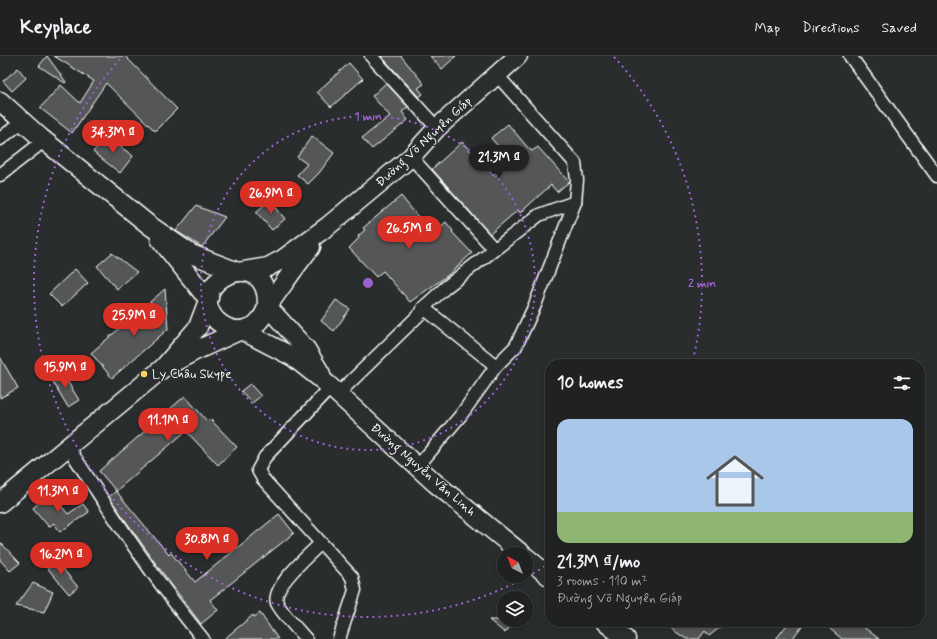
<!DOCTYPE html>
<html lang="en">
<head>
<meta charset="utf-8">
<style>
	body { margin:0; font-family:Mynerve,sans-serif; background:#282a2a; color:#f1f3f6; height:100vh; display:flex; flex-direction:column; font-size:15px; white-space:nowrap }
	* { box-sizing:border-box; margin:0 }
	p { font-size:13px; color:#a2a4a5 }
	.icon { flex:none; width:22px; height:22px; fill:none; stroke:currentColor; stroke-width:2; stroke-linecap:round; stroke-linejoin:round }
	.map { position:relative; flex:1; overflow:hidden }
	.drawer { position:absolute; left:545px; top:303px; width:380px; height:268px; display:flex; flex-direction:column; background:#202222; border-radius:16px; box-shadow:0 2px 6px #0003,0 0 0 1px #3d3f40 }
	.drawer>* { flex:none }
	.needle { width:26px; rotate:318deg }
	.controls { position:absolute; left:497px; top:491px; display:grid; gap:8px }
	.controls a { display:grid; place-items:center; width:36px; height:36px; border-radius:50%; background:#202222; box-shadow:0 2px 6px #0003,0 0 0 1px #3d3f40; font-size:20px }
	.price { position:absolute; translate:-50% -34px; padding:0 9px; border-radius:14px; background:#d93025; color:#fff; font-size:13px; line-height:26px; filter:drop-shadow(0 1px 2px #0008) }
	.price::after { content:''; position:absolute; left:50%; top:24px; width:12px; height:9px; margin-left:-6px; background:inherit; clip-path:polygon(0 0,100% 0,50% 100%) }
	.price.current { background:#222; color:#fff }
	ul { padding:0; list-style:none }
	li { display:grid; align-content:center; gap:8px; height:212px; padding:0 12px }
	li+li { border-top:1px solid #3d3f40 }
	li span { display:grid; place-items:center; height:124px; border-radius:12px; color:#555 }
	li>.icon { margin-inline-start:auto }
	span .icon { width:72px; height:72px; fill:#fffc; stroke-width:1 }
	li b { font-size:17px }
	h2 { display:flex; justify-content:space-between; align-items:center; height:48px; padding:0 12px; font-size:17px }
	header { display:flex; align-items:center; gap:24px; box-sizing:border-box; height:56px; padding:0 20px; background:#202222; border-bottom:1px solid #3d3f40 }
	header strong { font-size:19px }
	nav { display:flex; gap:22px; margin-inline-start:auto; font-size:14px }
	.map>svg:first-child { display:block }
	.building { fill:#555758; stroke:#fff }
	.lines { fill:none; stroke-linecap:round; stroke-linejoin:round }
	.minor-casing { stroke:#fff; stroke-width:15 }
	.primary-casing { stroke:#fff; stroke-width:21 }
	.minor { stroke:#2a2d2e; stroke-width:12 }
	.primary { stroke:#2a2d2e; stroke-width:18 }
	.ring { fill:none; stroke:#9c61cf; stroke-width:2; stroke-dasharray:2 4 }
	.poi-dot { fill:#ffd166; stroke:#2a2d2e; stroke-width:1.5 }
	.labels { text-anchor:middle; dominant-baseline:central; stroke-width:3; stroke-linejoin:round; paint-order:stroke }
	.street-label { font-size:13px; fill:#fff; stroke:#2a2d2e }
	.poi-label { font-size:13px; fill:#fff; stroke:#2a2d2e; text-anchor:start }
	.centre { fill:#9c61cf; stroke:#2a2d2e; stroke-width:2 }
	.ring-label { font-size:12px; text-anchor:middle; font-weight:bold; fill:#9c61cf; stroke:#2a2d2e; stroke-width:3; stroke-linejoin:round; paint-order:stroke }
</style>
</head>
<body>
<header>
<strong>Keyplace</strong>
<nav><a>Map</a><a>Directions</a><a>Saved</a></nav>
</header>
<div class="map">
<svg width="937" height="583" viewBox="0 0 937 583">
	<rect width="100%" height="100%" fill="#2a2d2e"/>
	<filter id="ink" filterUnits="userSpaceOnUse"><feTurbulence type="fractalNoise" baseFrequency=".025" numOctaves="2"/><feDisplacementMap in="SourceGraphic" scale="8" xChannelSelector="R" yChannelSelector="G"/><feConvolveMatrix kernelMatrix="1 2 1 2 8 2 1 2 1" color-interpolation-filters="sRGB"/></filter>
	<g filter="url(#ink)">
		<g class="building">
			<polygon points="47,0 66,26 65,27 39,10"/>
			<polygon points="54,0 125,0 177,53 155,75 106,27 72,77 40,52 61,29 80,47 94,25"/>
			<polygon points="381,0 401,0 424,28 418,32 423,38 419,41"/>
			<polygon points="430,0 456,0 442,13"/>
			<polygon points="349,7 363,23 331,51 317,36"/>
			<polygon points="18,12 26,22 12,35 3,25"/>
			<polygon points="386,27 408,51 402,56 408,64 372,93 362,82 390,60 372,40"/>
			<polygon points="508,68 529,93 532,95 538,91 569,126 557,136 551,129 520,157 518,154 490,178 432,113 462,86 495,120 511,106 491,82"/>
			<polygon points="106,80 133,100 120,117 93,96"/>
			<polygon points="312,80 334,97 319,117 308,128 297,119 307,108 297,101"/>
			<polygon points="401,140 432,178 446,166 453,175 452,176 472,197 448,219 410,246 383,215 376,221 349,192 359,182 358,180 365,174 363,172"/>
			<polygon points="270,144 285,163 272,174 256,156"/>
			<polygon points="196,150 225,161 202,191 176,175"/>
			<polygon points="112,197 137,216 117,233 97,210"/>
			<polygon points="75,213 88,227 62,251 49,238"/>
			<polygon points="165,233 168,273 112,322 91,297"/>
			<polygon points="336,244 350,253 334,275 321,265"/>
			<polygon points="0,301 18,332 0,342"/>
			<polygon points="61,315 79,344 68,351 50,321"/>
			<polygon points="250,328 261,340 252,347 241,335"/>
			<polygon points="185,340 207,365 210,363 237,391 218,409 186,375 116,435 99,415"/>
			<polygon points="116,435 169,499 171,497 195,526 279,458 294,477 210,544 218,554 201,568 156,508 109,441"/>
			<polygon points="50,437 68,458 83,448 89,456 60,476 54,467 49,471 33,452"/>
			<polygon points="0,486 20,507 10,515 0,504"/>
			<polygon points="53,501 78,531 69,538 44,508"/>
			<polygon points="33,527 53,536 44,556 16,550"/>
			<polygon points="260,557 278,583 224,583 253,559 254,561"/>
			<polygon points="489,564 516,564 505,577"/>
			<polygon points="662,566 727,566 709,580 705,575 699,583 686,583"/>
			<polygon points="789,566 805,566 792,583 776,583"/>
			<polygon points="822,566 857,566 879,583 842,583"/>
		</g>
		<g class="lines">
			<g class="minor-casing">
				<g id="minor">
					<polyline points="371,0 437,72"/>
					<polyline points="850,0 937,120"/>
					<polyline points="0,83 23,65"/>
					<polyline points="411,101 494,193"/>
					<polyline points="0,119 45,84"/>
					<polyline points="425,253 496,310"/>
					<polyline points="331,331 265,401 258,414 263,423 352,521 355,534 339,583"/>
					<polyline points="338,338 425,253 423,252 446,231 539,159 575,146"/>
					<path d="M68,391C111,457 153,522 203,583"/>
					<polyline points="418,410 461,359 496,310 516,290 535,249 575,146 577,124 575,107 497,19"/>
					<path d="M306,583C299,575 281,556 277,547C271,531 310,498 321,487"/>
				</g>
			</g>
			<g class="primary-casing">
				<g id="primary">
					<polyline points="0,45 41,82 149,169 191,198 238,216 268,211 283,203 328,170 411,101 437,72 518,0"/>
					<path d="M267,250C269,185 180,226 217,265C225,272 235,276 245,273C250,272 255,270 258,266C264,261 265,254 269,248C283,229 296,209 311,191"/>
					<polyline points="267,250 306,293 321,318"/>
					<polyline points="163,312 195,295 241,274 293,301 326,327 435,427 522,498"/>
					<polyline points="0,447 163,312 198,271 209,242 202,236 160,183"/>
					<polyline points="526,501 550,521"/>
					<polyline points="605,566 626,583"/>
				</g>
			</g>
			<use href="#minor" class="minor"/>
			<use href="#primary" class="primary"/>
		</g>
	</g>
	<g class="ring">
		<circle cx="368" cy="227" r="167"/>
		<path d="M550 507A334 334 0 0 1 122 1M614 1A334 334 0 0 1 692 308"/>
	</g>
	<circle class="poi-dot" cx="144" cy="318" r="4"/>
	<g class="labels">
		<g class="street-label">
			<text transform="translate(424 86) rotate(-43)">Đường Võ Nguyên Giáp</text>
			<text transform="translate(423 414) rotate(41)">Đường Nguyễn Văn Linh</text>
		</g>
		<g class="poi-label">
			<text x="152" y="318">Ly Châu Skype</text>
		</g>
	</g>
	<circle cx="368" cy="227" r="6" class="centre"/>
	<g class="ring-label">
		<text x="368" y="64">1 min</text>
		<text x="702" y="231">2 min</text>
	</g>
</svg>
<div class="controls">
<a><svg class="needle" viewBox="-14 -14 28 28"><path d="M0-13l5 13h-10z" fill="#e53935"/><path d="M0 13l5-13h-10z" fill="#a2a4a5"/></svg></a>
<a><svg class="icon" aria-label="layers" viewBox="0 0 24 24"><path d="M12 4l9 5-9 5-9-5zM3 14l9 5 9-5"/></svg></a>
</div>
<b class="price" style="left:113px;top:98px">34.3M ₫</b>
<b class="price current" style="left:499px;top:123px">21.3M ₫</b>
<b class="price" style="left:271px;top:159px">26.9M ₫</b>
<b class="price" style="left:409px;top:194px">26.5M ₫</b>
<b class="price" style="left:134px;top:281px">25.9M ₫</b>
<b class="price" style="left:65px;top:333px">15.9M ₫</b>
<b class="price" style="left:168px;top:386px">11.1M ₫</b>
<b class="price" style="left:58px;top:457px">11.3M ₫</b>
<b class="price" style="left:207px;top:505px">30.8M ₫</b>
<b class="price" style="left:61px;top:520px">16.2M ₫</b>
<section class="drawer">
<h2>10 homes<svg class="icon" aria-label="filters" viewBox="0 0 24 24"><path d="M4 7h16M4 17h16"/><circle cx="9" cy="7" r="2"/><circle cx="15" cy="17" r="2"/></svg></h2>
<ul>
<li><span style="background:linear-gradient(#a9c7e8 75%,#8fb573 0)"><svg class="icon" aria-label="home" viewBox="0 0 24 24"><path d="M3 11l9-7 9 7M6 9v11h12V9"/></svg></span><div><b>21.3M ₫/mo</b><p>3 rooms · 110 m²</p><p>Đường Võ Nguyên Giáp</p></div></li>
</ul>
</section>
</div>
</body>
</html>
